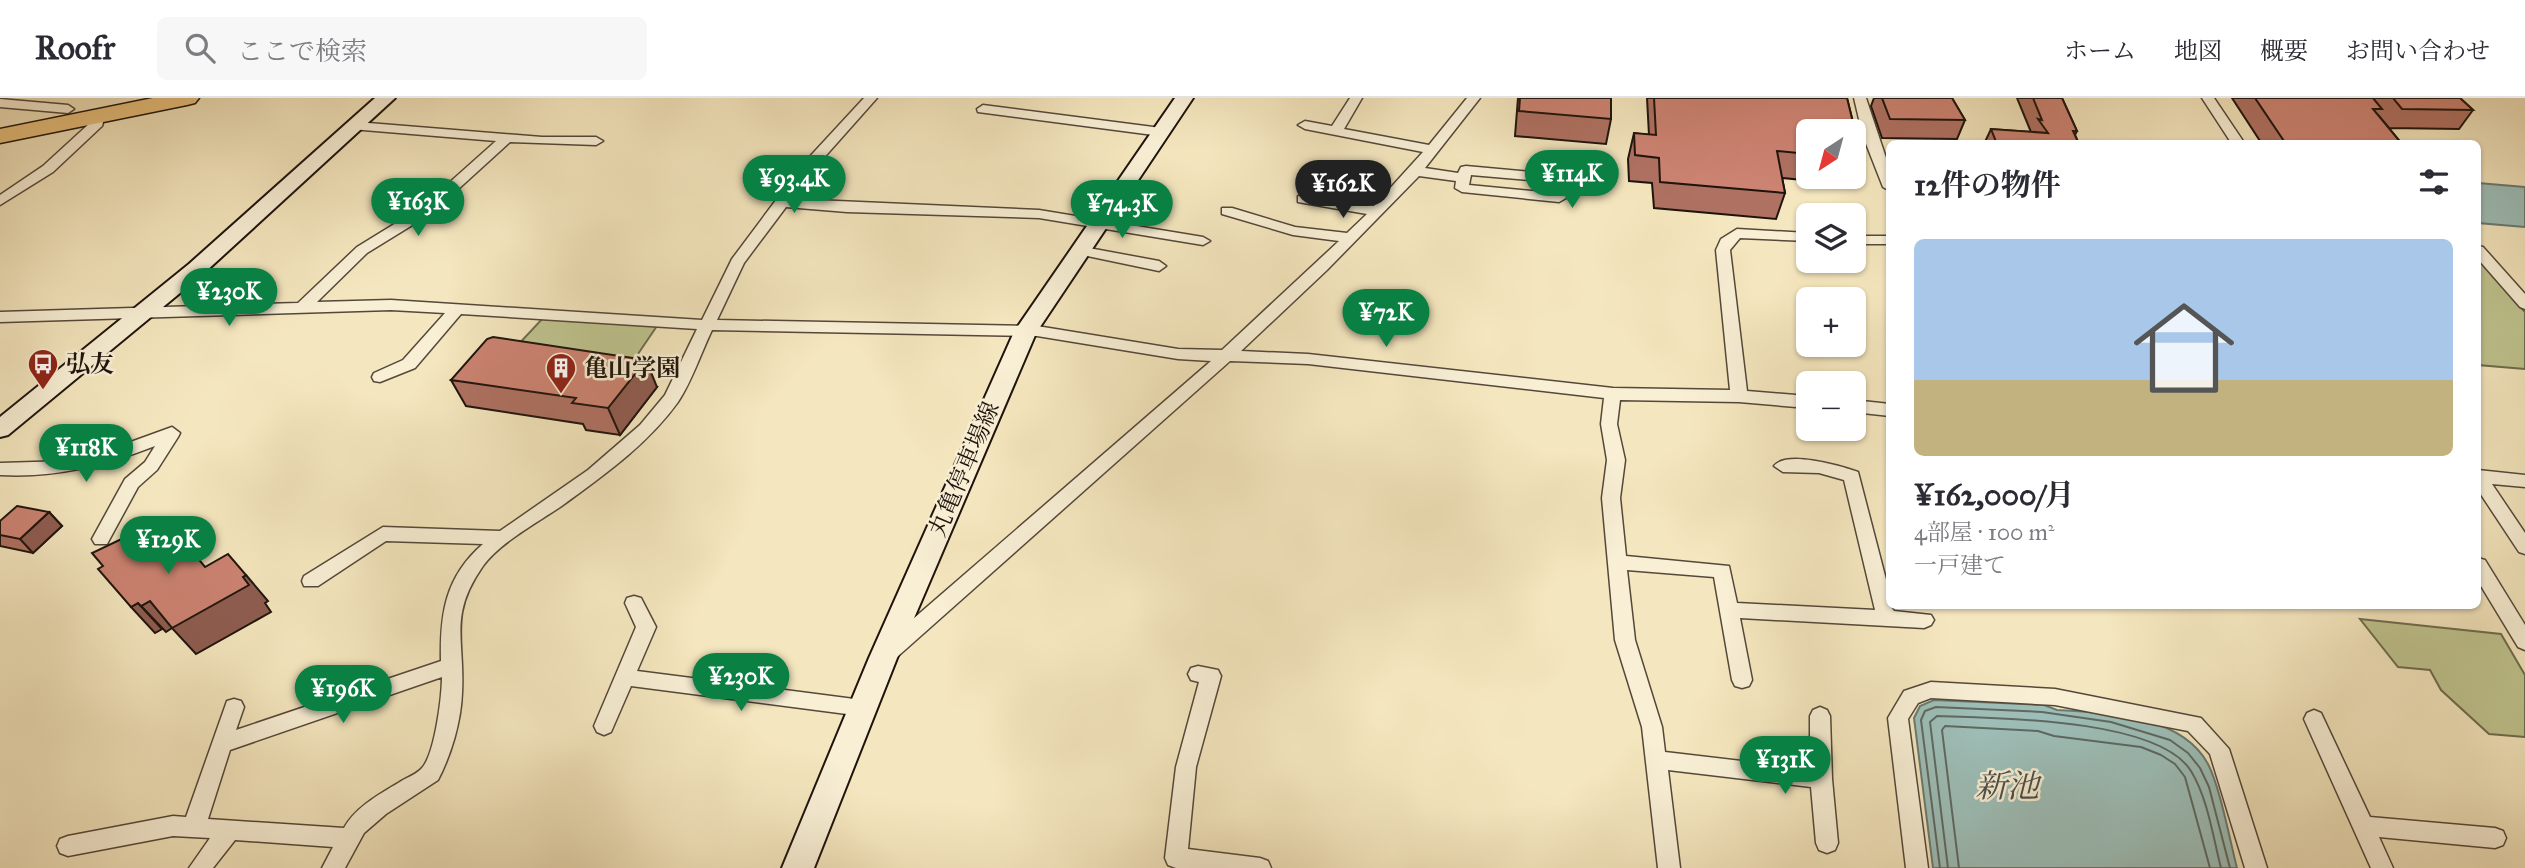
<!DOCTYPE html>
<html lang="ja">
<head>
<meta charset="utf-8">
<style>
	body { margin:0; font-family:"IM FELL Great Primer","Noto Serif JP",serif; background:#f7f7f7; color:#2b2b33; height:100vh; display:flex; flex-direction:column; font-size:26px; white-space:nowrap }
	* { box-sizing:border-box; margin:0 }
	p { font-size:23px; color:#7c7c81 }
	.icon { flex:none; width:38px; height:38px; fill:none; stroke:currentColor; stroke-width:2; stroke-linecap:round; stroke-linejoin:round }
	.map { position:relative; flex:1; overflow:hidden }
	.side { position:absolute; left:1886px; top:42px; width:595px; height:469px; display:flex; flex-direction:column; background:#fff; border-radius:10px; box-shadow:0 2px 5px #0004 }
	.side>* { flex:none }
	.needle { width:46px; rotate:216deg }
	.fabs { position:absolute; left:1796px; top:21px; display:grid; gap:14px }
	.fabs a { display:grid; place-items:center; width:70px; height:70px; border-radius:10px; background:#fff; box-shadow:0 2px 5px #0004; font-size:35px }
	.price { position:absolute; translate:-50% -60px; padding:0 16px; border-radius:24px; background:#0b8043; color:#fff; font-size:23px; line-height:46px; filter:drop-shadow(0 2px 4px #0008) }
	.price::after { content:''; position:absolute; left:50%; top:42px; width:21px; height:16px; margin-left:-10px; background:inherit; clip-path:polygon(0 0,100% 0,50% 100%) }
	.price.selected { background:#222; color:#fff }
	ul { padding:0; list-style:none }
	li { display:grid; align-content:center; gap:14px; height:371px; padding:0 28px }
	li span { display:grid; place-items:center; height:217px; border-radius:10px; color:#555 }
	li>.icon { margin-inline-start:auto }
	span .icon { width:126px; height:126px; fill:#fffc; stroke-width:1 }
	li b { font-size:30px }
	h2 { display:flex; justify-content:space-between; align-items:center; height:84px; padding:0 28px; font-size:30px }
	header { display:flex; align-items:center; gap:42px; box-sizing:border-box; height:98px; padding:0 35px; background:#fff; border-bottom:2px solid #e1e1e2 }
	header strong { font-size:33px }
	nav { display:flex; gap:38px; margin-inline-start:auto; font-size:24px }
	.search { width:490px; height:63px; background:#f7f7f7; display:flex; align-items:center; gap:18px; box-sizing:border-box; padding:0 24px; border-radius:10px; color:#7c7c81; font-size:26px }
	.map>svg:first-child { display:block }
	.green { fill:#bfc48f; stroke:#6e6c4e; stroke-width:2 }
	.water { fill:#9dbeb7; stroke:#6a7a73; stroke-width:2 }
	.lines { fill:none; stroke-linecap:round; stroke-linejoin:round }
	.shore { stroke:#5e6962; stroke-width:2 }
	.street-casing { stroke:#544839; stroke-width:3 }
	.secondary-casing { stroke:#1e140d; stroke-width:4 }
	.highway-casing { stroke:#1e140d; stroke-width:3 }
	.street { fill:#f8efd5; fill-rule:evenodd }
	.secondary { fill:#f8efd5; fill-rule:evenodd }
	.highway { fill:#eac37f; fill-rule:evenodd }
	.wall { fill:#af7162; stroke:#1e140d; stroke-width:2; fill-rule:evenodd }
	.shaded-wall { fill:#8f5c50; stroke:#1e140d; stroke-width:2 }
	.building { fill:#cc8372; stroke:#1e140d; stroke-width:2 }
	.labels { text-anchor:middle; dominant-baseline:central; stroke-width:5; stroke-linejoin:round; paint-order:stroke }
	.poi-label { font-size:24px; font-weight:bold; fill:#1e140d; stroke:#f8efd5; text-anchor:start }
	.street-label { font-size:24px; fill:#1e140d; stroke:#f8efd5 }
	.near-water-label { font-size:32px; font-style:italic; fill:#4a5048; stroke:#f8efd5 }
</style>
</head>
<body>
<header>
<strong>Roofr</strong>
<div class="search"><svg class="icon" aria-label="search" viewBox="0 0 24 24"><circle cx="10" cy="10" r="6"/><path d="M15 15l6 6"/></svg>ここで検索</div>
<nav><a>ホーム</a><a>地図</a><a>概要</a><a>お問い合わせ</a></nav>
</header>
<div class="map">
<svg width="2525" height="770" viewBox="0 0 2525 770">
	<rect width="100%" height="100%" fill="#f4e6be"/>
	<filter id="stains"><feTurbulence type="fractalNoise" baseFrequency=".00286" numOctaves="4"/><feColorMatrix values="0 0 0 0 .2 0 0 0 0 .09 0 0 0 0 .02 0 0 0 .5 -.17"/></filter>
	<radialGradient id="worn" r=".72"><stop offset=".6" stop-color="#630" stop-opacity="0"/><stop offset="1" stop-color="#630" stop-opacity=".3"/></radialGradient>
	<g class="green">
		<polygon points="2478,160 2525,214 2525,271 2478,267"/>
		<polygon points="543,220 657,228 623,278 502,264"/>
		<polygon points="2360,521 2501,536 2525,577 2525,639 2489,636 2441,592 2430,572 2398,569"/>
	</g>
	<g class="water">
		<polygon points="2478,85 2525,89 2525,129 2478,125"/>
		<path d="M1934,602L2044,607L2057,612C2106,615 2181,616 2208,666C2220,689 2230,743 2237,770H1933L1914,620L1920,608Z"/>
	</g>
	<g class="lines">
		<g class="shore">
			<polyline points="1940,770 1921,622 1925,613 1936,609 2042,614 2111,624 2170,642 2188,655 2200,670 2209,689 2230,770"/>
			<path d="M1948,770L1930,624L1937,618C1996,620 2158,620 2191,673C2208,701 2213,739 2221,770"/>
			<polyline points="1959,770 1942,632 1945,628 2038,633 2054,638 2141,649 2161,657 2175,666 2185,679 2210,770"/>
		</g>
		<g class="street-casing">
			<g id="street">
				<path d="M864,0H877L813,72L792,101L1039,112L1203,139L1210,143L1203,147L1039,120L847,114L786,109L744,165L717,222L1037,228L1178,251L1222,252L1339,143L1293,137L1222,116V110H1232L1295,129L1347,135L1367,116L1298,104V98L1374,108L1423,54L1305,31L1298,27L1305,23L1332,28L1350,0H1362L1344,31L1429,47L1467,0H1480L1425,70L1458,75L1461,69L1466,68L1555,76L1566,82V100L1559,104L1462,94L1455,90L1456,83L1419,78L1327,172L1241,253L1308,256L1613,290L1730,292L1716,152L1721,141L1737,131L1808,135V143L1740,140L1730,152L1747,293L1808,298V310L1739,304L1620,302L1617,326L1625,362L1620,400L1626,458L1729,468L1737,505L1875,512L1844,382L1819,375L1783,374L1774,368C1786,352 1841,368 1858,374L1890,497V508L1894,513L1931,517L1934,522L1931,527L1924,530L1740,520L1752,582L1749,588L1742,590L1735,588L1732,582L1714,479L1627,472L1635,542L1662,629L1665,654L1810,671V618L1813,612L1820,609L1827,612L1830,618L1832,681L1838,745L1835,752L1827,755L1819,752L1816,745L1811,689L1668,672L1680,770H1658L1642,629L1615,542L1602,400L1607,362L1601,326L1604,300L1308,266L1230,263L897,559L890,561L883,559L880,553L883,547L1211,263L1178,261L1037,238L712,232C701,255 692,283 678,304C648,346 604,377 563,407C540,423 499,445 483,468C448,518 465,541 462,595C461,624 451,657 438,682L386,716L364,735L345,770H322L333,749L235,742L213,770H189L210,740L173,738L68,758L60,755L57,748L60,741L68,738L173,718L186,719L227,603L234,601L241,603L244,609L236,632L441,563C440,516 445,479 483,446L386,443L318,488H304L302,483L304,478L383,429L500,433L588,372L640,327L665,297L697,231L461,216L415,270L380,284L374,283L372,279L374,275L403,262L445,215L391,212L0,224V214L298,205L357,149L422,109L496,43L351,31V25L356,24L542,39H596L603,43L596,47L510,44L432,115L367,155L317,204L391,202L702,222L732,161L803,66ZM1471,77L1552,84V95L1469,87ZM442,579C442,598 435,656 422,670C418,675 409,679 403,682C382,695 356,708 344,730L208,721L230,652Z"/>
				<polygon points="1854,0 1866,0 1890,72 1890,93 1883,89 1863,38"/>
				<polygon points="2202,0 2214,0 2245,46 2232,46"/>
				<polygon points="0,1 68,7 74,11 68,15 0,9"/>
				<polygon points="983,7 1161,30 1168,34 1161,38 978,14 977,11"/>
				<polygon points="98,13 105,17 102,28 53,74 0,107 0,97 43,68 91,24 93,14"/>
				<rect x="1853" y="138" width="37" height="8"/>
				<polygon points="1078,148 1159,163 1166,168 1159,173 1073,155 1073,149"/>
				<polygon points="2478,148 2483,149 2525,196 2525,211 2520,209 2478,161"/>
				<polygon points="1853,302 1890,306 1890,318 1853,314"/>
				<path d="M172,329L180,335L178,339L157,372L138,389L107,446H95L92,441L125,381L145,364L155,348C103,368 55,380 0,377V365L68,363L103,354Z"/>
				<polygon points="2478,372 2525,377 2525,389 2492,386 2525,435 2525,456 2519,454 2478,392"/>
				<polygon points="2478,460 2485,462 2525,527 2525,552 2518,549 2478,483"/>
				<polygon points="634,498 641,500 656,529 637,573 862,602 869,604 872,610 869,616 862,618 631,588 611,634 604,637 597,634 594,628 636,529 625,505 627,500"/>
				<polygon points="1198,568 1218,572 1221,578 1196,669 1188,751 1260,760 1268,763 1271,770 1176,770 1168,767 1165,760 1176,669 1199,584 1191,582 1188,576 1191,570"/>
				<polygon points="1931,584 2055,591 2201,620 2229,651 2267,770 2245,770 2210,656 2188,633 2055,607 1931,600 1918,605 1908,621 1928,770 1906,770 1888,620 1904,593"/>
				<polygon points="2314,612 2321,615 2370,719 2495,730 2503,733 2506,740 2503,747 2495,750 2379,739 2393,770 2371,770 2304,621 2307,615"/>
			</g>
		</g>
		<g class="secondary-casing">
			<g id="secondary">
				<polygon points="375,0 395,0 203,176 8,337 0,339 0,319 189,166"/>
				<polygon points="1175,0 1193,0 1036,235 897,560 814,770 782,770 869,560 1014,234"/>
			</g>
		</g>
		<g class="highway-casing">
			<polygon id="highway" points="153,0 199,0 195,5 187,7 0,45 0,31"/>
		</g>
		<use href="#street" class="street"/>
		<use href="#secondary" class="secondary"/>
		<use href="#highway" class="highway"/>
	</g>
	<g class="wall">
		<polygon points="1518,0 1611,0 1611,21 1606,46 1515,38"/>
		<path d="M1647,0H1847L1862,61L1853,87L1782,80L1785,95L1776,121L1654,110L1652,85L1629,83L1628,61L1634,35L1649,37ZM1808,33H1853V79H1808Z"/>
		<polygon points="1874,0 1952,0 1965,22 1957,41 1882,40 1871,8"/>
		<polygon points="2017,0 2062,0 2077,33 2075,37 2079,46 1984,46 1991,31 2031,34"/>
		<polygon points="2232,0 2460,0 2473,12 2459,31 2389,30 2378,17 2402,46 2262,46"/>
		<polygon points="451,282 657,289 620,337 586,332 583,326 466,308"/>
		<polygon points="49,414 62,428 33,455 0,448 0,423"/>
	</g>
	<g class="shaded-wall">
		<polygon points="646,262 657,289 620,337 608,310"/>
		<polygon points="49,414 62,428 33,455 20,441"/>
		<polygon points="246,477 268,503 265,505 271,514 196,556 172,530 166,534 141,508 150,503 243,479"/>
		<polygon points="138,505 162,531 155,535 131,509"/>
	</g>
	<g class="building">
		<polygon points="1520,0 1611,0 1611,21 1519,13"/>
		<polygon points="1654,0 1847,0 1862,61 1853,60 1853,33 1808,33 1808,56 1777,53 1785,95 1660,84 1659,60 1635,57 1634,35 1656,37"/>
		<polygon points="1882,0 1952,0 1965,22 1890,21"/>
		<polygon points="2033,0 2062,0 2077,33 2073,33 2079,46 1997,46 1991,31 2048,35 2038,21 2042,22"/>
		<polygon points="2255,0 2373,0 2382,11 2373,11 2402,46 2286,46"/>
		<polygon points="2393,0 2460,0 2473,12 2402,11"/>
		<polygon points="493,239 646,262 608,310 572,305 576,300 451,282 487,241"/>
		<polygon points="17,408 49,414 20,441 0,437 0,423"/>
		<polygon points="172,429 205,469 228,456 246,477 243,479 249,487 172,530 150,503 141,508 138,505 131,509 98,471 103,468 92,455 132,436 141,446"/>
	</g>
	<defs>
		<g id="bus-pin" transform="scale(1.575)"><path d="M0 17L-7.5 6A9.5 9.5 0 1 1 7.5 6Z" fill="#8f2418" stroke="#f8efd5"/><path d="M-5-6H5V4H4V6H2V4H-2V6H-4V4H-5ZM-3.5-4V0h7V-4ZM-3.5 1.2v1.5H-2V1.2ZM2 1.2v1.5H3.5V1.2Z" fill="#fff"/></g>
		<g id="building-pin" transform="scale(1.575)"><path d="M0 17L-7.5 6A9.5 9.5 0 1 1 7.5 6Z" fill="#8f2418" stroke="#f8efd5"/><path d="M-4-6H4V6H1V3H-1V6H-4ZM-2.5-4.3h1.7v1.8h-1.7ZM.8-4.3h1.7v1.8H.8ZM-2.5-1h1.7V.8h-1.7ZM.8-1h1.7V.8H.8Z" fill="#fff"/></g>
	</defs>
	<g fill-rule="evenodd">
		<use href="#bus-pin" x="43" y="266"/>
		<use href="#building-pin" x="561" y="270"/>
	</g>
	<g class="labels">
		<g class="poi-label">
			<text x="66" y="266">弘友</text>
			<text x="584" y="270">亀山学園</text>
		</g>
		<g class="street-label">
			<text transform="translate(964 371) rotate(-67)">丸亀停車場線</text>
		</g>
		<g class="near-water-label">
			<text x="2007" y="688">新池</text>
		</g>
	</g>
	<rect width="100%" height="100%" filter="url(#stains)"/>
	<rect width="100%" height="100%" fill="url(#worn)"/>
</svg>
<div class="fabs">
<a><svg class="needle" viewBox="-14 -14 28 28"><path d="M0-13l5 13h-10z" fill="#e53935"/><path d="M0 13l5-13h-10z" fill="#7c7c81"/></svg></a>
<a><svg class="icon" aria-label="layers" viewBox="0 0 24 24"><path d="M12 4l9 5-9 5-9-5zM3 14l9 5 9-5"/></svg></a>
<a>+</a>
<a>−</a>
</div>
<b class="price" style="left:1572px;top:112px">¥114K</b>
<b class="price" style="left:794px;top:117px">¥93.4K</b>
<b class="price selected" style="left:1343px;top:122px">¥162K</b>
<b class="price" style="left:418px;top:140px">¥163K</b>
<b class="price" style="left:1122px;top:142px">¥74.3K</b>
<b class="price" style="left:229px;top:230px">¥230K</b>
<b class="price" style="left:1386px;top:251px">¥72K</b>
<b class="price" style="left:86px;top:386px">¥118K</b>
<b class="price" style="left:168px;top:478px">¥129K</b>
<b class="price" style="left:741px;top:615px">¥230K</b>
<b class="price" style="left:343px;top:627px">¥196K</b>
<b class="price" style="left:1785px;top:698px">¥131K</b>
<section class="side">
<h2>12件の物件<svg class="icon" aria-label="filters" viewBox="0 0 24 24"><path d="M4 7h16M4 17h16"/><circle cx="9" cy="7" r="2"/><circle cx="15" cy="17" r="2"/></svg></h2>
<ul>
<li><span style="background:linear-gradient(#a9c7e8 65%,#c2b280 0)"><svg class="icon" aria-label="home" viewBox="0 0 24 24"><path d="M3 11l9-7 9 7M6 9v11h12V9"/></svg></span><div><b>¥162,000/月</b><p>4部屋 · 100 m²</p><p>一戸建て</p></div></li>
</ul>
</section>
</div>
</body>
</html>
